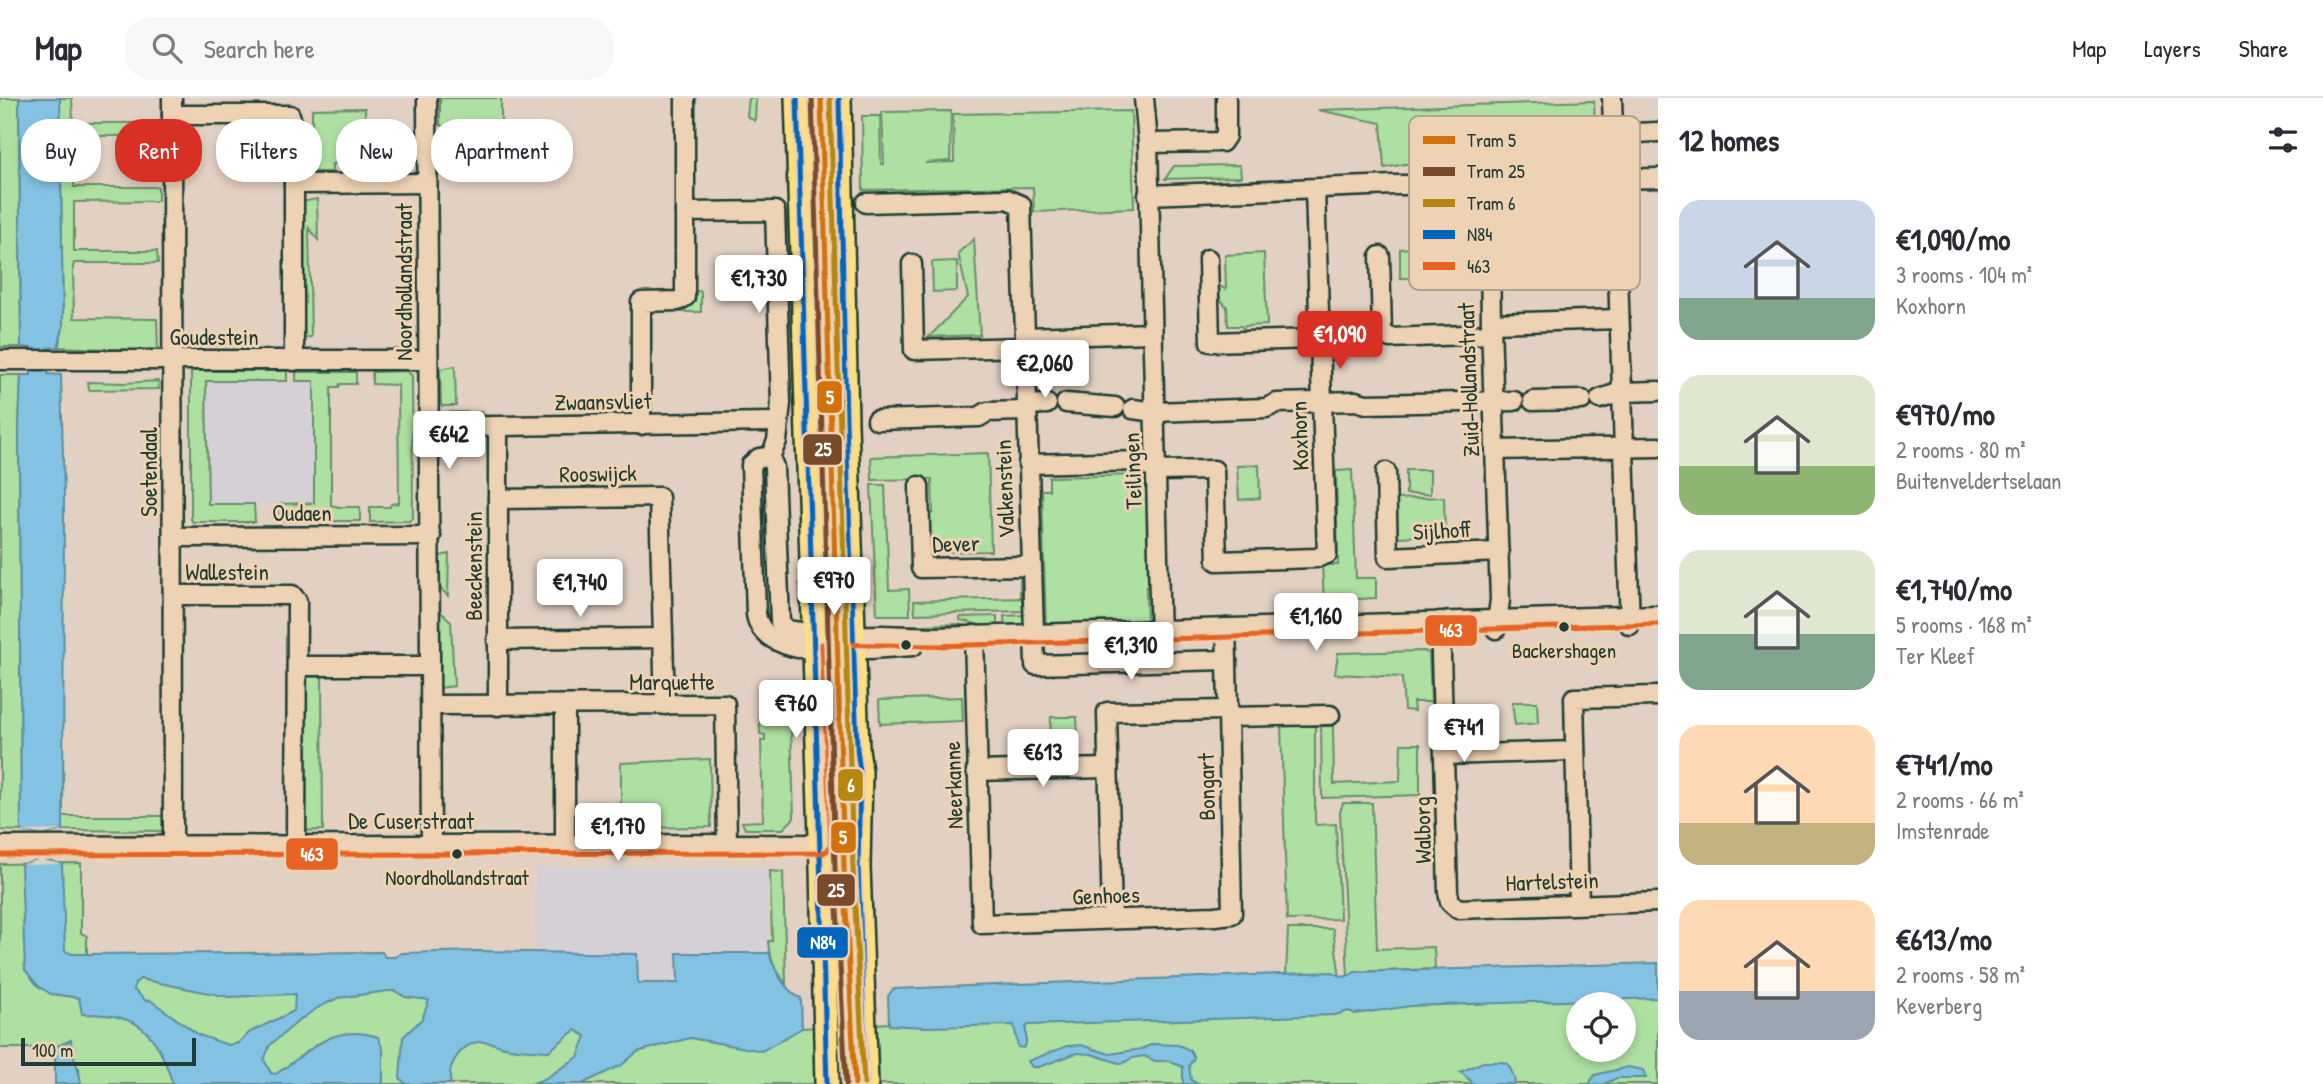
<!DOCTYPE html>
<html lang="en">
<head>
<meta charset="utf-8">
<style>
	body { margin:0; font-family:"Patrick Hand",sans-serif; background:#f7f7f7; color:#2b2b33; height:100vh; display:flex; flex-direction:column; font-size:26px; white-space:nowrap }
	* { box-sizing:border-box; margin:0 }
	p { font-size:23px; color:#7c7c81 }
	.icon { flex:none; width:38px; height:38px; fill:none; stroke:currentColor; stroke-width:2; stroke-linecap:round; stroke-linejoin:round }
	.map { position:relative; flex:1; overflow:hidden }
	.details { display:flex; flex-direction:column; background:#fff; width:665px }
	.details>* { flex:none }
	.banner { position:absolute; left:21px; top:21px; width:665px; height:63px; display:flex; gap:14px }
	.controls { position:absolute; left:1566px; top:894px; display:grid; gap:14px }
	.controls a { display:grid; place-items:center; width:70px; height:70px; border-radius:50%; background:#fff; box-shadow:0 4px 10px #0003; font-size:35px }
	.scale { position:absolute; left:21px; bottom:18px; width:175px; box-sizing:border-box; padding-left:7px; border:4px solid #1f3d34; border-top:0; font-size:19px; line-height:24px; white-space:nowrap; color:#1f3d34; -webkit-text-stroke:5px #edd2b4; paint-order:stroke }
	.price { position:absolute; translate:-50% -60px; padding:0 16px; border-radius:7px; background:#fff; color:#222; font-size:23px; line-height:46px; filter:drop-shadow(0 2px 4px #0008) }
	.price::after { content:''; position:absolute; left:50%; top:42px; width:21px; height:16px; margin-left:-10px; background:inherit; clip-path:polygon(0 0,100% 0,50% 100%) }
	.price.selected { background:#d93025; color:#fff }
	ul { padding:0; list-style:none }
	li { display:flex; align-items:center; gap:21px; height:175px; padding:0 21px }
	li span { display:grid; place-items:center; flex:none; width:196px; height:140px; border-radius:21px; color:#555 }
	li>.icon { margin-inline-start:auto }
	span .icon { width:84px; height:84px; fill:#fffc; stroke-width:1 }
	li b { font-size:30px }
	h2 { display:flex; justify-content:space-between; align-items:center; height:84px; padding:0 21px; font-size:30px }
	.tag { padding:0 24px; border-radius:28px; background:#fff; box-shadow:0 4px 10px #0003; font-size:24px; line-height:63px }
	.tag.selected { background:#d93025; color:#fff }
	header { display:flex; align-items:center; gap:42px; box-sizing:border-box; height:98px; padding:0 35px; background:#fff; border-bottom:2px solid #e1e1e2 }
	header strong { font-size:33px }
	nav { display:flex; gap:38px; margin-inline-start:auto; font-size:24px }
	.search { width:490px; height:63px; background:#f7f7f7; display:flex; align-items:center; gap:18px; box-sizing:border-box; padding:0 24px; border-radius:28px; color:#7c7c81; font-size:26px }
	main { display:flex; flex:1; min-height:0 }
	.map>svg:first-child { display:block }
	.built { fill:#d5d0d5 }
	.green { fill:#aee0a1; stroke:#668e6a; stroke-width:2; fill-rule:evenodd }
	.water { fill:#84c2e4; stroke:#5c8d9e; stroke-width:2; fill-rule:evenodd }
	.pier { fill:#e2d1c3 }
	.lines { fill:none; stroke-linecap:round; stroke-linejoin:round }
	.minor-casing { stroke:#1f3d34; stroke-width:23 }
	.major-casing { stroke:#1f3d34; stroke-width:28 }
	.minor { stroke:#edd2b4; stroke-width:18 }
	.major { stroke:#fedf80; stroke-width:23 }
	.bus-1-casing { stroke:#edd2b4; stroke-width:10 }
	.bus-2-casing { stroke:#edd2b4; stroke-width:10 }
	.bus-1 { stroke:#0065bd; stroke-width:5 }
	.bus-2 { stroke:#e76323; stroke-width:5 }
	.tram-1-casing { stroke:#edd2b4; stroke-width:10 }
	.tram-2-casing { stroke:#edd2b4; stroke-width:10 }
	.tram-3-casing { stroke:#edd2b4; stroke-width:10 }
	.tram-1 { stroke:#d2720a; stroke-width:5 }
	.tram-2 { stroke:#7a4b2a; stroke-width:5 }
	.tram-3 { stroke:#b68610; stroke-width:5 }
	.bus-dot { fill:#1f3d34; stroke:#edd2b4; stroke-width:2.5 }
	.labels { text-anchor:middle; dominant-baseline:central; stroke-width:6; stroke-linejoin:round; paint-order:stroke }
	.bus-label { font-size:21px; fill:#1f3d34; stroke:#edd2b4 }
	.street-label { font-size:23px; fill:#1f3d34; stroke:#edd2b4 }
	.key { fill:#edd2b4; stroke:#afa58e; stroke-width:2 }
	.key-label { font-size:19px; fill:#1f3d34 }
	.line-badge { stroke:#edd2b4; stroke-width:2.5 }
	.badge-label { font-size:19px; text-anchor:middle; font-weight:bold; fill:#fff }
</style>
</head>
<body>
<header>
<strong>Map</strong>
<div class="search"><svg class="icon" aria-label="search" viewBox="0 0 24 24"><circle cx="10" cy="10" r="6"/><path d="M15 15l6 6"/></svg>Search here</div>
<nav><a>Map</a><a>Layers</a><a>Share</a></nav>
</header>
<main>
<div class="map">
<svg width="1658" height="986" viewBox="0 0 1658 986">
	<rect width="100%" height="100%" fill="#e2d1c3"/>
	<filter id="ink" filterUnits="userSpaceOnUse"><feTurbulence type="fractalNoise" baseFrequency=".0143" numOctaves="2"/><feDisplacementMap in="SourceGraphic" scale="14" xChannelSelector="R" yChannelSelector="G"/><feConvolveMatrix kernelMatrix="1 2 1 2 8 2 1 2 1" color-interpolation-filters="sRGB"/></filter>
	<g filter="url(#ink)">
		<g class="built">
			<polygon points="206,282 314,283 314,406 208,406"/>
			<polygon points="535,770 768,770 768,854 676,853 676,884 638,884 637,855 535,854"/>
		</g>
		<g class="green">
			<polygon points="0,0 19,0 21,249 0,249"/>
			<polygon points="60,0 72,0 73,25 156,25 156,38 73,38 74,89 158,89 158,103 74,104 74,153 157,153 158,165 74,165 73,169 74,220 157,221 158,253 58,249 63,230"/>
			<polygon points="440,0 501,0 501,28 443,29 440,26"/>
			<polygon points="749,0 756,0 755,23 747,18"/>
			<polygon points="1594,3 1596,59 1405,66 1384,70 1381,25 1318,12"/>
			<polygon points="365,10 365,66 332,66 332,74 312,74 312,11"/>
			<polygon points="951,13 950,63 925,65 954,64 953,16 1131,13 1134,110 1034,114 1033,89 863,92 862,18 880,18 881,66 884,66 882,14"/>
			<polygon points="1240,67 1241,79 1165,81 1174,68"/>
			<polygon points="317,101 318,142 309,130 311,239 301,240 302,104"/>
			<polygon points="974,141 980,237 929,239 968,199 958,155"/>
			<polygon points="1425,149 1425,180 1400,180 1400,151"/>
			<polygon points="1264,155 1267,227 1245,228 1243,231 1241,228 1228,228 1227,209 1220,201 1219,188 1226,191 1225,157"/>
			<polygon points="957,163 957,193 933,194 932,164"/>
			<polygon points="701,193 701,214 680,214 680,208 690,194"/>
			<polygon points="455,268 456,308 442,308 441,306 440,271"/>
			<polygon points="191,273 287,273 287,283 206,283 208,406 254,406 255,424 193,424 191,421"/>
			<polygon points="407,273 412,278 413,420 409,423 370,424 370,409 390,409 391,406 399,405 398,287 372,286 372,274"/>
			<polygon points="296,274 356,274 356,286 340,286 339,289 331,289 331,407 339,409 360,409 360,423 279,423 279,406 314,405 314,283 296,283"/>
			<polygon points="0,277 21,277 19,329 21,733 0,732"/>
			<polygon points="158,283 159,291 89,292 88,284 124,285"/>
			<polygon points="442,314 481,314 484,317 482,320 442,319 440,316"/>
			<polygon points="988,355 991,453 928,454 927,415 933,415 932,381 872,382 871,359"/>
			<polygon points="1259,367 1260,400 1239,402 1237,368"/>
			<polygon points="1352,372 1356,480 1376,480 1376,500 1324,503 1322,467 1338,467 1336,373"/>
			<rect x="1406" y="372" width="24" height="24"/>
			<polygon points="1143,377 1143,382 1147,382 1151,488 1146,489 1147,529 1046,531 1042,392 1049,392 1049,379"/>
			<polygon points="871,387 885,387 889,492 909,491 910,517 877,517"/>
			<polygon points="1444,399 1445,437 1397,439 1396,401"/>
			<polygon points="449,456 448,498 438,488 436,459"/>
			<polygon points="1020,478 1023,513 915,516 914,503 1020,500"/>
			<polygon points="436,510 451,523 454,588 438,590"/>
			<polygon points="1028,517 1025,528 1005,530 1004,518"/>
			<polygon points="997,518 997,531 960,522 960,519"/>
			<polygon points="956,526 976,530 888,531 888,528"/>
			<polygon points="1424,553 1429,555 1431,604 1413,604 1414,613 1404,612 1402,579 1335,576 1338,555"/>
			<polygon points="322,578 323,732 300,733 303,579"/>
			<polygon points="790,596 794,720 783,731 745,731 742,724 763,723 761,643 765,643 765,637 760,636 759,597"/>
			<polygon points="962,599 963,623 880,626 879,602"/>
			<polygon points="1512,604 1537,604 1538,625 1515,627"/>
			<polygon points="1051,619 1077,619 1078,640 1050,642"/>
			<polygon points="1281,627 1315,628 1315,723 1316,727 1336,726 1340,821 1287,822"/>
			<polygon points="1321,628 1333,628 1334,686 1400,683 1401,646 1420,646 1420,697 1322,700"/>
			<polygon points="710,661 711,729 621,730 621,665"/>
			<polygon points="1343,705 1372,705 1377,851 1434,849 1435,871 1355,874 1348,879 1340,714"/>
			<polygon points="63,718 165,718 165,733 63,732"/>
			<path d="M81,765V835L87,838V856L81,857L380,888L565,925L666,930L784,931L891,925L1658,898V986H80L79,970L52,950H0V766ZM1578,906H1624V952H1578Z"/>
			<path d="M770,773L783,774L786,886C776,872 769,860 768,843H772Z"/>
			<polygon points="1288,831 1333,831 1340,879 1286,878"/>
		</g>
		<g class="water">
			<path d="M19,0H60L63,230L58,249L47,250L48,276L61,277L64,399L63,732L46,736V762L62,766L65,853L72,856H87L382,854L385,859H395L401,855L479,853L637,856L638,885H678L677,855H769C773,869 786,895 801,900L802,930L762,953L690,940L637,954L622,967L582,986H531L546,980L578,959L586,938L575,932L549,953C537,952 523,952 510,950C500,949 489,942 478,944C460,947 446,969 451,986H406L400,980L403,939L422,921L429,902L405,899L395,893H388L338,900L319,909L301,921L270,947L264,962L271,975L276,976C311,953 332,924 378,939L383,952V983L381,986H173C155,932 141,916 82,916L79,900L51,896L38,888L25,872L21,767L38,762V736L21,733L19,329L21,277H31V250L21,249ZM140,881L229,899L295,896L294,913L250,934L238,945L228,947L199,937L150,902L146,903L134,892L135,885Z"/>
			<path d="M1658,865V900L1411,908L1355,916L1349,913L1335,917L1029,927L1026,929V946L1023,950L1018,949L1014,927L924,929L889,927L888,898L893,891L1333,874C1342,880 1346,880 1355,874Z"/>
			<path d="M71,942C72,958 79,970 81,986H55V949Z"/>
			<polygon points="1153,946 1178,947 1190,952 1194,960 1189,968 1191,982 1198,986 1183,986 1183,969 1169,963 1155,963 1144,958 1132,960 1122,966 1091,956 1077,955 1039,969 1032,969 1028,963 1067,948 1081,947 1110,956 1141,951"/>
			<polygon points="1483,964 1502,964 1508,966 1515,981 1514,986 1471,986 1471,983 1460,974"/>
			<polygon points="1628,969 1643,972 1646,980 1617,980 1604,986 1589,986 1595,977"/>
		</g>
		<polygon class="pier" points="63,732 46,736 46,763 62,766 21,767 38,762 38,736 21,733"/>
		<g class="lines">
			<g class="minor-casing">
				<g id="minor">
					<polyline points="172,0 173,748"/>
					<polyline points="427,0 431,747"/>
					<polyline points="1144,0 1148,45 1160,542"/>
					<polyline points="1612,0 1630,527"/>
					<polyline points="172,17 290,17 294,31 294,263"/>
					<polyline points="1613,36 1658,34"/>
					<polyline points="1148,45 1222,44 1226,38 1226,0"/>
					<polyline points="1614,81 1658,80"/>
					<polyline points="294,86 427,85"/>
					<polyline points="1148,97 1394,87 1489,87 1491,225 1500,502 1496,531"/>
					<polyline points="866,105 1007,101 1021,107 1035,567 1227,562 1226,530"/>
					<polyline points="685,114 775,113 781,305 777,343 770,359 774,369 780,524 786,532 830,538 882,537 936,539 1658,517"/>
					<polyline points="1380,158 1382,234 1390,240 1491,236"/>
					<polyline points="1208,161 1210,244 1319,241"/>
					<polyline points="912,166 914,252 1024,249"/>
					<polyline points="1491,225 1618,221"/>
					<polyline points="1025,239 1152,235"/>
					<polyline points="0,262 427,262"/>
					<polyline points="1600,301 1621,294 1658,293"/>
					<polyline points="1533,303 1582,302"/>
					<polyline points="1066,305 1115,309"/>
					<polyline points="1026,307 1047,306"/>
					<polyline points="1133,311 1155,314 1266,310 1277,305 1356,303 1366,306 1514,303"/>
					<polyline points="877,322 979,319 987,314 1026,313"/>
					<polyline points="641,327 641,204 678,203 685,199 685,0"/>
					<polyline points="428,329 779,324"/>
					<polyline points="1495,352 1658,349"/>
					<path d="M770,359L759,360L751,367L756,516C759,537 780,546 798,550L871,551L913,548"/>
					<polyline points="1028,366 1139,363 1157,373 1214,372 1217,463 1316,460 1327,456 1315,92"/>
					<polyline points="1386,374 1388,459 1499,454"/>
					<polyline points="919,388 921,470 1031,468"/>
					<polyline points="498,401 659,399 665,607"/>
					<polyline points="173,439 431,438"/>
					<polyline points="173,497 292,497 297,503 296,747"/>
					<polyline points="1440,523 1448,794 1450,804 1458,811 1658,804"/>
					<polyline points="974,537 982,826 1215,818 1232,816 1227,562"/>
					<polyline points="497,542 663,540"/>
					<polyline points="297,568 430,568"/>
					<polyline points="431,607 725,606 727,745"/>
					<polyline points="498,608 498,329"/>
					<polyline points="565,608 565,746"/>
					<polyline points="1229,619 1330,617"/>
					<polyline points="1445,657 1575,653"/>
					<polyline points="976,673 1108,670"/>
					<polyline points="0,748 822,746"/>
					<polyline points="1579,806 1574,600 1658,598"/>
					<polyline points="1112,821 1107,614 1228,612"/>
				</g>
			</g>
			<g class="major-casing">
				<g id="major">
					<polyline points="797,0 822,770 827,986"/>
					<polyline points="839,0 846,325 857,651 860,674 858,768 866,986"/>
				</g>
			</g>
			<use href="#minor" class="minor"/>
			<use href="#major" class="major"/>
			<g class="bus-1-casing">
				<g id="bus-1">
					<polyline points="797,0 827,986"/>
					<polyline points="839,0 846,325 857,651 860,674 858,768 866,986"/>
				</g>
			</g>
			<g class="bus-2-casing">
				<polyline id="bus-2" points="0,757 823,755 828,752 831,746 822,546 936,548 1658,526"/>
			</g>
			<use href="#bus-1" class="bus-1"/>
			<use href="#bus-2" class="bus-2"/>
			<g class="tram-1-casing">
				<polyline id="tram-1" points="821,0 844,769 855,986"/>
			</g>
			<g class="tram-2-casing">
				<polyline id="tram-2" points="812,0 835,769 846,986"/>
			</g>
			<g class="tram-3-casing">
				<polyline id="tram-3" points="830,0 853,769 864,986"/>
			</g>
			<use href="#tram-1" class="tram-1"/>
			<use href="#tram-2" class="tram-2"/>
			<use href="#tram-3" class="tram-3"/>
		</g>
	</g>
	<g class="bus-dot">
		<circle cx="1564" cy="529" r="6"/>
		<circle cx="906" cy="547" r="6"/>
		<circle cx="457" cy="756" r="6"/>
	</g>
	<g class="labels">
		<g class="bus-label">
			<text x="1564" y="552">Backershagen</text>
			<text x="457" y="779">Noordhollandstraat</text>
		</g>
		<g class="street-label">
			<text transform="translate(403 184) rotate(-90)">Noordhollandstraat</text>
			<text x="214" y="238">Goudestein</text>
			<text transform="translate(1468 282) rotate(-92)">Zuid-Hollandstraat</text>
			<text transform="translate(603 303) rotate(-1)">Zwaansvliet</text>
			<text transform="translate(1299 338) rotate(-92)">Koxhorn</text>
			<text transform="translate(1132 373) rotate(-92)">Teilingen</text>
			<text transform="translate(148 374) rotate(-90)">Soetendaal</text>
			<text transform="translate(598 375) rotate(-1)">Rooswijck</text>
			<text transform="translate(1004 391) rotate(-92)">Valkenstein</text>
			<text x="302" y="414">Oudaen</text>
			<text transform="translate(1442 432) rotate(-3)">Sijlhoff</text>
			<text transform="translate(956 445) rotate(-1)">Dever</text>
			<text transform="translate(473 468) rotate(-90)">Beeckenstein</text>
			<text x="227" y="473">Wallestein</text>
			<text x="672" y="583">Marquette</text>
			<text transform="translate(953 687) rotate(-92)">Neerkanne</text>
			<text transform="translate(1206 689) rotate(-91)">Bongart</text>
			<text x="411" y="722">De Cuserstraat</text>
			<text transform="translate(1422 732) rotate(-91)">Walborg</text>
			<text transform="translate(1552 783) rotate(-2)">Hartelstein</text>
			<text transform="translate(1106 797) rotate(-2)">Genhoes</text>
		</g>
	</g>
	<rect x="1409" y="18" width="231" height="174" rx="10" class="key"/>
	<rect x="1423" y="38" width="32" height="8" fill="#d2720a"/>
	<rect x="1423" y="69" width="32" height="9" fill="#7a4b2a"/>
	<rect x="1423" y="101" width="32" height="8" fill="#b68610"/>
	<rect x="1423" y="132" width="32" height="9" fill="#0065bd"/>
	<rect x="1423" y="164" width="32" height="8" fill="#e76323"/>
	<g class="key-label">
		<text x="1467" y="49">Tram 5</text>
		<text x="1467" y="80">Tram 25</text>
		<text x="1467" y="112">Tram 6</text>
		<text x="1467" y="143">N84</text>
		<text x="1467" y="175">463</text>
	</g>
	<g class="line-badge">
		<rect x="816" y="282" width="27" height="34" rx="7" fill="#d2720a"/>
		<rect x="802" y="335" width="41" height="33" rx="7" fill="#7a4b2a"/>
		<rect x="1424" y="516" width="54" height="33" rx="7" fill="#e76323"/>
		<rect x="837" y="670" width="27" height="34" rx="7" fill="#b68610"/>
		<rect x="830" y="723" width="27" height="33" rx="7" fill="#d2720a"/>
		<rect x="285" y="739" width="54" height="34" rx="7" fill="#e76323"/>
		<rect x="816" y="775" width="40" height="34" rx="7" fill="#7a4b2a"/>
		<rect x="796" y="828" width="53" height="33" rx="7" fill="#0065bd"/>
	</g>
	<g class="badge-label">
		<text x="830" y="306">5</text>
		<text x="823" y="358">25</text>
		<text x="1451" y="539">463</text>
		<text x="851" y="694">6</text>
		<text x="843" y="746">5</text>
		<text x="312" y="763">463</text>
		<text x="836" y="799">25</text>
		<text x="823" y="851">N84</text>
	</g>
</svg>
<div class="controls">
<a><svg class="icon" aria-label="locate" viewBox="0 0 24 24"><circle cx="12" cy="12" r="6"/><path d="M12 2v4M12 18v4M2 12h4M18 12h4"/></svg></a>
</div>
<div class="scale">100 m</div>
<b class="price" style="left:759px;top:217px">€1,730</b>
<b class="price selected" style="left:1340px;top:273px">€1,090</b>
<b class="price" style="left:1045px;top:302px">€2,060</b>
<b class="price" style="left:449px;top:373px">€642</b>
<b class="price" style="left:834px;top:519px">€970</b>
<b class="price" style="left:580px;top:521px">€1,740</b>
<b class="price" style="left:1316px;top:555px">€1,160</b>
<b class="price" style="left:1131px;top:584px">€1,310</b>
<b class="price" style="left:796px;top:642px">€760</b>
<b class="price" style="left:1464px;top:666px">€741</b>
<b class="price" style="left:1043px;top:691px">€613</b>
<b class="price" style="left:618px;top:765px">€1,170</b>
<div class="banner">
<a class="tag">Buy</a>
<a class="tag selected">Rent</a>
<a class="tag">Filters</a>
<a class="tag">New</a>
<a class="tag">Apartment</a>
</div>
</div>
<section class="details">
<h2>12 homes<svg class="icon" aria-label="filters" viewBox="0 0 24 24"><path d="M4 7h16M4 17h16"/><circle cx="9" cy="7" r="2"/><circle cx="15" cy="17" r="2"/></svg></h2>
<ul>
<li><span style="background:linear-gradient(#c9d6e8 70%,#7fa58c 0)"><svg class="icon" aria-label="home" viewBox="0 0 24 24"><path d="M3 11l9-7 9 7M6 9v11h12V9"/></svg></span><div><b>€1,090/mo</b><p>3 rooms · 104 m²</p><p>Koxhorn</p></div></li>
<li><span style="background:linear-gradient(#dfe7d0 65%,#8fb573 0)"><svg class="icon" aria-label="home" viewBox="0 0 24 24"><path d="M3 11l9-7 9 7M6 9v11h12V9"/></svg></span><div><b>€970/mo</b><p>2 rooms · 80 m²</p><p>Buitenveldertselaan</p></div></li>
<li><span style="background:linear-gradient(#dfe7d0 60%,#7fa58c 0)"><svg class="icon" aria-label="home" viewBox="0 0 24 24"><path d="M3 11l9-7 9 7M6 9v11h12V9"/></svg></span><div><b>€1,740/mo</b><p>5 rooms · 168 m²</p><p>Ter Kleef</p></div></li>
<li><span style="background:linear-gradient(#ffd9b3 70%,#c2b280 0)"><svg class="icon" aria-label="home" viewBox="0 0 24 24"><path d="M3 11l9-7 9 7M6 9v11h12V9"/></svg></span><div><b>€741/mo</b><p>2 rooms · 66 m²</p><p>Imstenrade</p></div></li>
<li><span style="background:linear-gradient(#ffd9b3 65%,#9aa5b1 0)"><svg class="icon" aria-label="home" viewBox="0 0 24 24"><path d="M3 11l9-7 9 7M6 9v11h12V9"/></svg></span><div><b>€613/mo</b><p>2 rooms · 58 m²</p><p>Keverberg</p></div></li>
</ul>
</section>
</main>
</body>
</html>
